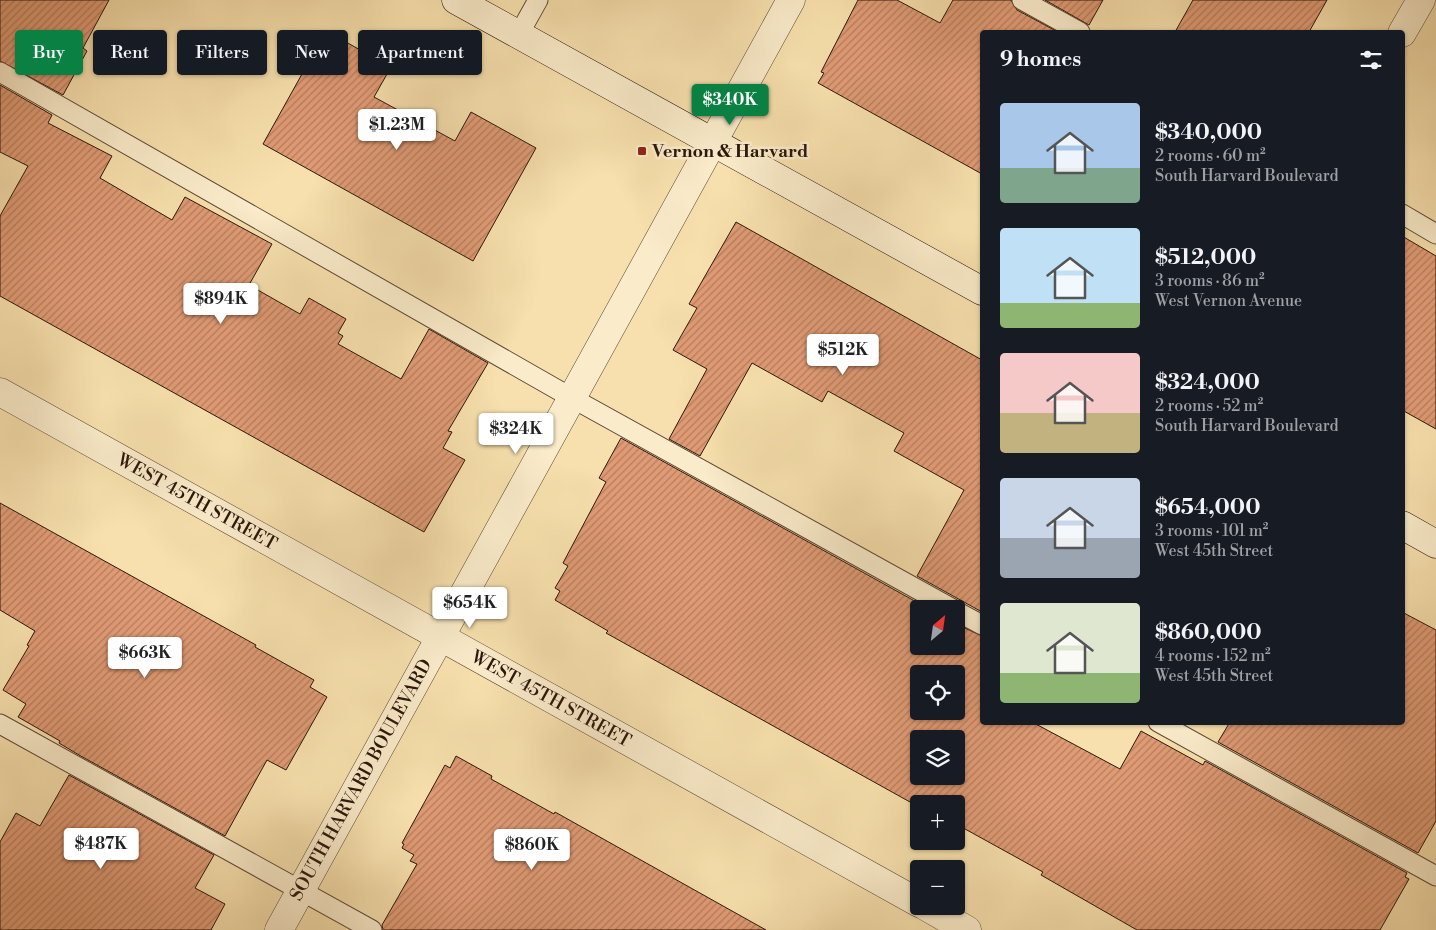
<!DOCTYPE html>
<html lang="en">
<head>
<meta charset="utf-8">
<style>
	body { margin:0; font-family:"Libre Bodoni",serif; background:#242831; color:#f1f3f6; height:100vh; display:flex; flex-direction:column; font-size:19px; white-space:nowrap }
	* { box-sizing:border-box; margin:0 }
	p { font-size:16px; color:#9ea1a6 }
	.icon { flex:none; width:28px; height:28px; fill:none; stroke:currentColor; stroke-width:2; stroke-linecap:round; stroke-linejoin:round }
	.map { position:relative; flex:1; overflow:hidden }
	.sheet { position:absolute; left:980px; top:30px; width:425px; height:695px; display:flex; flex-direction:column; background:#171b24; border-radius:5px; box-shadow:0 1px 4px #0004 }
	.sheet>* { flex:none }
	.top-card { position:absolute; left:15px; top:30px; width:475px; height:45px; display:flex; gap:10px }
	.needle { width:32px; rotate:29deg }
	.fabs { position:absolute; left:910px; top:600px; display:grid; gap:10px }
	.fabs a { display:grid; place-items:center; width:55px; height:55px; border-radius:5px; background:#171b24; box-shadow:0 1px 4px #0004; font-size:25px }
	.price { position:absolute; translate:-50% -42px; padding:0 11px; border-radius:5px; background:#fff; color:#222; font-size:16px; line-height:32px; filter:drop-shadow(0 1px 2px #0008) }
	.price::after { content:''; position:absolute; left:50%; top:30px; width:15px; height:11px; margin-left:-8px; background:inherit; clip-path:polygon(0 0,100% 0,50% 100%) }
	.price.current { background:#0b8043; color:#fff }
	ul { padding:0; list-style:none }
	li { display:flex; align-items:center; gap:15px; height:125px; padding:0 20px }
	li span { display:grid; place-items:center; flex:none; width:140px; height:100px; border-radius:5px; color:#555 }
	li>.icon { margin-inline-start:auto }
	span .icon { width:60px; height:60px; fill:#fffc; stroke-width:1 }
	li b { font-size:21px }
	h2 { display:flex; justify-content:space-between; align-items:center; height:60px; padding:0 20px; font-size:21px }
	.tag { padding:0 18px; border-radius:5px; background:#171b24; box-shadow:0 1px 4px #0004; font-size:18px; line-height:45px }
	.tag.current { background:#0b8043; color:#fff }
	.map>svg:first-child { display:block }
	.building { fill:url(#building-hatch); stroke:#2b160c; fill-rule:evenodd }
	.lines { fill:none; stroke-linecap:round; stroke-linejoin:round }
	.service-casing { stroke:#5e4834; stroke-width:21 }
	.minor-casing { stroke:#5e4834; stroke-width:29 }
	.secondary-casing { stroke:#2b160c; stroke-width:29 }
	.service { stroke:#faebca; stroke-width:19 }
	.minor { stroke:#faebca; stroke-width:28 }
	.secondary { stroke:#faebca; stroke-width:28 }
	.poi-dot { fill:#8f2418; stroke:#faebca; stroke-width:2 }
	.labels { text-anchor:middle; dominant-baseline:central; stroke-width:5; stroke-linejoin:round; paint-order:stroke }
	.poi-label { font-size:18px; font-weight:bold; fill:#2b160c; stroke:#faebca; text-anchor:start }
	.street-label { font-size:18px; fill:#2b160c; stroke:#faebca }
</style>
</head>
<body>
<div class="map">
<svg width="1436" height="930" viewBox="0 0 1436 930">
	<defs>
		<pattern id="building-hatch" width="6" height="6" patternUnits="userSpaceOnUse" patternTransform="scale(1.25)"><rect width="6" height="6" fill="#e09b75"/><path d="M-1 1l2-2M0 6l6-6M5 7l2-2" fill="none" stroke="#b67d5e"/></pattern>
	</defs>
	<rect width="100%" height="100%" fill="#f7e0ad"/>
	<filter id="stains"><feTurbulence type="fractalNoise" baseFrequency=".004" numOctaves="4"/><feColorMatrix values="0 0 0 0 .2 0 0 0 0 .09 0 0 0 0 .02 0 0 0 .5 -.17"/></filter>
	<radialGradient id="worn" r=".72"><stop offset=".6" stop-color="#630" stop-opacity="0"/><stop offset="1" stop-color="#630" stop-opacity=".3"/></radialGradient>
	<g class="building">
		<polygon points="0,0 109,0 83,48 87,51 63,95 0,61"/>
		<polygon points="858,0 897,0 940,23 953,0 1011,0 1017,10 1058,32 982,32 982,174 818,83 824,73 821,72"/>
		<polygon points="1045,0 1103,0 1089,25"/>
		<polygon points="1193,0 1327,0 1309,32 1175,32"/>
		<polygon points="326,31 391,67 374,97 455,141 471,112 536,148 473,261 263,144"/>
		<polygon points="0,85 52,115 48,123 112,156 100,178 172,220 185,197 272,244 249,285 300,314 309,298 346,319 338,333 343,336 338,344 401,379 429,329 488,363 448,431 452,432 443,448 465,460 424,532 0,296 0,216 28,166 0,152"/>
		<polygon points="736,222 982,360 982,612 917,576 964,490 894,451 904,433 828,391 822,402 752,363 700,456 669,439 707,369 673,350 697,308 689,304"/>
		<polygon points="1402,236 1436,256 1436,429 1402,410"/>
		<path d="M621,438L929,609H919V646H956V624L982,636V722H1032L1120,769L1141,731L1203,765L1205,761L1407,873L1405,877L1409,879L1380,930H1137L1041,875L1043,872L956,824V804H919V807L606,633L608,631L555,600L560,591L555,588L568,566L563,563L606,482L599,478ZM919,674H956V711H919ZM919,739H956V776H919Z"/>
		<polygon points="0,503 256,645 255,647 314,680 310,687 327,697 286,770 267,760 225,836 79,755 59,743 60,741 18,717 26,704 3,690 29,646 27,645 35,631 0,610"/>
		<polygon points="1402,612 1436,630 1436,821 1418,853 1218,742 1230,722 1402,722"/>
		<polygon points="456,756 492,776 491,779 554,814 555,812 766,930 383,930 382,925 417,864 410,861 414,855 402,848 404,844 402,843 445,765 450,768"/>
		<polygon points="69,775 214,855 195,888 225,904 211,930 0,930 0,842 16,813 40,826"/>
	</g>
	<g class="lines">
		<g class="service-casing">
			<g id="service">
				<polyline points="1022,0 1080,32"/>
				<polyline points="519,34 538,0"/>
				<polyline points="0,72 572,398 953,609"/>
				<polyline points="1402,214 1436,234"/>
				<polyline points="956,611 982,625"/>
				<polyline points="1158,722 1436,876"/>
				<polyline points="0,724 372,930"/>
			</g>
		</g>
		<g class="minor-casing">
			<g id="minor">
				<polyline points="1402,33 1421,0"/>
				<polyline points="0,392 919,903"/>
				<polyline points="925,906 967,930"/>
				<polyline points="279,930 791,0"/>
			</g>
		</g>
		<g class="secondary-casing">
			<g id="secondary">
				<polyline points="456,0 982,291"/>
				<polyline points="1402,525 1436,544"/>
			</g>
		</g>
		<use href="#service" class="service"/>
		<use href="#minor" class="minor"/>
		<use href="#secondary" class="secondary"/>
	</g>
	<rect class="poi-dot" x="637" y="146" width="10" height="10" rx="2.5"/>
	<g class="labels">
		<g class="poi-label">
			<text x="652" y="151">Vernon &amp; Harvard</text>
		</g>
		<g class="street-label">
			<text transform="translate(197 502) rotate(29)">WEST 45TH STREET</text>
			<text transform="translate(551 699) rotate(29)">WEST 45TH STREET</text>
			<text transform="translate(361 780) rotate(-61)">SOUTH HARVARD BOULEVARD</text>
		</g>
	</g>
	<rect width="100%" height="100%" filter="url(#stains)"/>
	<rect width="100%" height="100%" fill="url(#worn)"/>
</svg>
<div class="fabs">
<a><svg class="needle" viewBox="-14 -14 28 28"><path d="M0-13l5 13h-10z" fill="#e53935"/><path d="M0 13l5-13h-10z" fill="#9ea1a6"/></svg></a>
<a><svg class="icon" aria-label="locate" viewBox="0 0 24 24"><circle cx="12" cy="12" r="6"/><path d="M12 2v4M12 18v4M2 12h4M18 12h4"/></svg></a>
<a><svg class="icon" aria-label="layers" viewBox="0 0 24 24"><path d="M12 4l9 5-9 5-9-5zM3 14l9 5 9-5"/></svg></a>
<a>+</a>
<a>−</a>
</div>
<b class="price current" style="left:730px;top:126px">$340K</b>
<b class="price" style="left:397px;top:151px">$1.23M</b>
<b class="price" style="left:221px;top:325px">$894K</b>
<b class="price" style="left:843px;top:376px">$512K</b>
<b class="price" style="left:516px;top:455px">$324K</b>
<b class="price" style="left:470px;top:629px">$654K</b>
<b class="price" style="left:145px;top:679px">$663K</b>
<b class="price" style="left:101px;top:870px">$487K</b>
<b class="price" style="left:532px;top:871px">$860K</b>
<div class="top-card">
<a class="tag current">Buy</a>
<a class="tag">Rent</a>
<a class="tag">Filters</a>
<a class="tag">New</a>
<a class="tag">Apartment</a>
</div>
<section class="sheet">
<h2>9 homes<svg class="icon" aria-label="filters" viewBox="0 0 24 24"><path d="M4 7h16M4 17h16"/><circle cx="9" cy="7" r="2"/><circle cx="15" cy="17" r="2"/></svg></h2>
<ul>
<li><span style="background:linear-gradient(#a9c7e8 65%,#7fa58c 0)"><svg class="icon" aria-label="home" viewBox="0 0 24 24"><path d="M3 11l9-7 9 7M6 9v11h12V9"/></svg></span><div><b>$340,000</b><p>2 rooms · 60 m²</p><p>South Harvard Boulevard</p></div></li>
<li><span style="background:linear-gradient(#bfe0f5 75%,#8fb573 0)"><svg class="icon" aria-label="home" viewBox="0 0 24 24"><path d="M3 11l9-7 9 7M6 9v11h12V9"/></svg></span><div><b>$512,000</b><p>3 rooms · 86 m²</p><p>West Vernon Avenue</p></div></li>
<li><span style="background:linear-gradient(#f6c9c9 60%,#c2b280 0)"><svg class="icon" aria-label="home" viewBox="0 0 24 24"><path d="M3 11l9-7 9 7M6 9v11h12V9"/></svg></span><div><b>$324,000</b><p>2 rooms · 52 m²</p><p>South Harvard Boulevard</p></div></li>
<li><span style="background:linear-gradient(#c9d6e8 60%,#9aa5b1 0)"><svg class="icon" aria-label="home" viewBox="0 0 24 24"><path d="M3 11l9-7 9 7M6 9v11h12V9"/></svg></span><div><b>$654,000</b><p>3 rooms · 101 m²</p><p>West 45th Street</p></div></li>
<li><span style="background:linear-gradient(#dfe7d0 70%,#8fb573 0)"><svg class="icon" aria-label="home" viewBox="0 0 24 24"><path d="M3 11l9-7 9 7M6 9v11h12V9"/></svg></span><div><b>$860,000</b><p>4 rooms · 152 m²</p><p>West 45th Street</p></div></li>
</ul>
</section>
</div>
</body>
</html>
